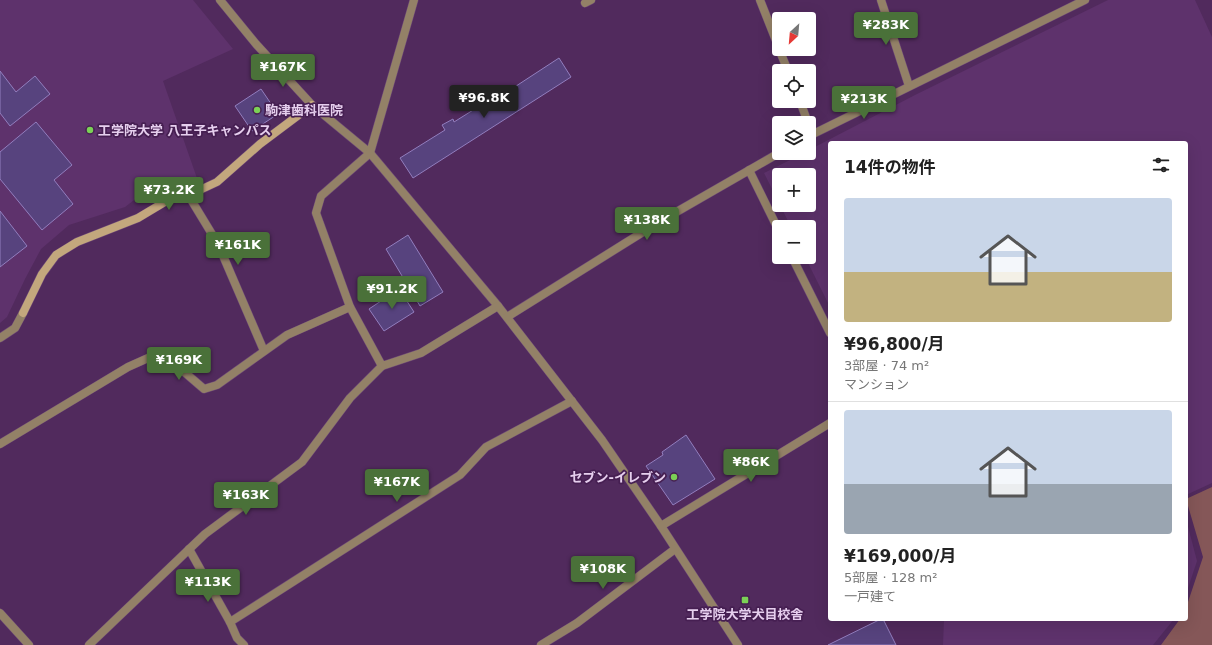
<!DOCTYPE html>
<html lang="ja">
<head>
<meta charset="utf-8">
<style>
	body { margin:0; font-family:"DejaVu Sans","Noto Sans JP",sans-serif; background:#f6f6f6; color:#222; height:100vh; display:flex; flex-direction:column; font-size:15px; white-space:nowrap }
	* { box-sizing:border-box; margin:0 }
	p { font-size:13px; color:#767676 }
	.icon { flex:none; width:22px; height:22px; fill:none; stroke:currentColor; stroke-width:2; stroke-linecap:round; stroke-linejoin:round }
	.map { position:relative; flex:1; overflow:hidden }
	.sheet { position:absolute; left:828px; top:141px; width:360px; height:480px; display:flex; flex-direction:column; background:#fff; border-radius:4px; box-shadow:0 4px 16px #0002 }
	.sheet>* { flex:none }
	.needle { width:26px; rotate:206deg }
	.tools { position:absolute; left:772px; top:12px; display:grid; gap:8px }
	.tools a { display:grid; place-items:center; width:44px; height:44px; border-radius:4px; background:#fff; box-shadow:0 4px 16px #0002; font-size:20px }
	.price { position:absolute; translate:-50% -34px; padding:0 9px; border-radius:4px; background:#4a7139; color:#fff; font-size:13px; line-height:26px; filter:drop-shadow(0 1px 2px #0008) }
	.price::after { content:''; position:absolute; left:50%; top:24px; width:12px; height:9px; margin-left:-6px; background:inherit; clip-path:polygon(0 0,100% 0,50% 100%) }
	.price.current { background:#222; color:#fff }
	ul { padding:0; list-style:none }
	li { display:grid; align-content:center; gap:8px; height:212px; padding:0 16px }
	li+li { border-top:1px solid #e0e0e0 }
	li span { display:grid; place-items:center; height:124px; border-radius:4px; color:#555 }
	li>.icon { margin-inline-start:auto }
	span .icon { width:72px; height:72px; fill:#fffc; stroke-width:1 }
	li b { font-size:17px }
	h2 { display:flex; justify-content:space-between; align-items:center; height:48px; padding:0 16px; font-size:17px }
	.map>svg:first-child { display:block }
	.built { fill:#5e326c }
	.green { fill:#855758 }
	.building { fill:#57437e; stroke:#927ebe }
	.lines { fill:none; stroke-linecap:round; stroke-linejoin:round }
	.street-casing { stroke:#6c4877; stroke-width:9 }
	.secondary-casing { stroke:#6c4877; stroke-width:9 }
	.street { stroke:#938167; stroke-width:8 }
	.secondary { stroke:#c3a77d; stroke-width:8 }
	.poi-dot { fill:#7bd156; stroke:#461f52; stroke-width:1.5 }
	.labels { text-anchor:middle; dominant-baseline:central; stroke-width:3.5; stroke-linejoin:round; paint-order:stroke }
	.poi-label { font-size:13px; font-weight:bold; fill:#e6cfee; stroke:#461f52; text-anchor:start }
</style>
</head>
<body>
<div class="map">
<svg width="1212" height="645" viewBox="0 0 1212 645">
	<rect width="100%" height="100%" fill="#512a5d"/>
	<g class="built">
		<polygon points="0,0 193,0 233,49 163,81 198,181 160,180 125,207 69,225 41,249 25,279 7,317 0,323"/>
		<polygon points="1108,0 1195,0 1212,37 1212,483 1186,495 1186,143 830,143 830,307 805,257 809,257 809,227 791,227 780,205 809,205 809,175 779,175 779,203 764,173 804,153 809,153 809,150 915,95"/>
		<polygon points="1186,519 1197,561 1186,594"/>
		<polygon points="944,619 1174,619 1153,645 943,645"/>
	</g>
	<polygon class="green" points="1212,487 1212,645 1161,645 1180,619 1186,619 1186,608 1203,557 1186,499"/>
	<g class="building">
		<polygon points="559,58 571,77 413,178 400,158 445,130 442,125 453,119 454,122 502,92 506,97 512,93 510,90"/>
		<polygon points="0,71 16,92 35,76 50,94 10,126 0,113"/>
		<polygon points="261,89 278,114 252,131 235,106"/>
		<polygon points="36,122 72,165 54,180 73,204 42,230 0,179 0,152"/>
		<polygon points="0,211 27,246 0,267"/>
		<polygon points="408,235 443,292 420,306 386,249"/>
		<polygon points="399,289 414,312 384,331 369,309"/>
		<polygon points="686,435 715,479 673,505 646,466 663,455 662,452"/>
		<polygon points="881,619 883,619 896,645 828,645"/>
	</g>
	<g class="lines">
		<g class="street-casing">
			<g id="street">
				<polyline points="220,0 256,44 312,105 370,153 498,306 602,440 661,526 738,645"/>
				<polyline points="414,0 370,153 321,196 316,213 350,307 382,366 421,353 498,306"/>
				<polyline points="760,0 779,48"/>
				<polyline points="881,0 909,86"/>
				<polyline points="585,3 591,0"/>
				<polyline points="779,49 788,71"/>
				<polyline points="800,101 808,123"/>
				<polyline points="809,136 1085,0"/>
				<polyline points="749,170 779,231"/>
				<polyline points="187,193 218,244 264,351"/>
				<polyline points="792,257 830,333"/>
				<polyline points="507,317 659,222 779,153"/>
				<polyline points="0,338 15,328 23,313"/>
				<polyline points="0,444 128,367 157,354 175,364 204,389 217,385 287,335 350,307"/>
				<polyline points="661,526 830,423"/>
				<polyline points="189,549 230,622 237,638 244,645"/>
				<polyline points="0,613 29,645"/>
				<polyline points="230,622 460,475 486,447 572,401"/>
				<polyline points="89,645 205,534 302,462 350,398 382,366"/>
				<polyline points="541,645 577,623 675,549"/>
			</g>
		</g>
		<g class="secondary-casing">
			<polyline id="secondary" points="23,313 42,274 56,255 77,242 138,218 173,197 202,189 217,182 260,144 312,105"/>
		</g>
		<use href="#street" class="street"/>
		<use href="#secondary" class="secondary"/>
	</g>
	<g class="poi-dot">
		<circle cx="257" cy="110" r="4"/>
		<circle cx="90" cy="130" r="4"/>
		<circle cx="674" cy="477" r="4"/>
		<rect x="741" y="596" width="8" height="8" rx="2"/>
	</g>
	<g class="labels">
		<g class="poi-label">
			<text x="265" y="110">駒津歯科医院</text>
			<text x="98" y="130">工学院大学 八王子キャンパス</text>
			<text x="666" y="477" text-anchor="end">セブン-イレブン</text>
			<text x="745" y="614" text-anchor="middle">工学院大学犬目校舎</text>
		</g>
	</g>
</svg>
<div class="tools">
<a><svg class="needle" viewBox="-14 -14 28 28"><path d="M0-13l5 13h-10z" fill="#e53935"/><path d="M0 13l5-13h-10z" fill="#767676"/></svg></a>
<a><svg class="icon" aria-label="locate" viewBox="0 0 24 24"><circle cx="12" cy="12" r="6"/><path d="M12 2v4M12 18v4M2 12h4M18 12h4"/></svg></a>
<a><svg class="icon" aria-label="layers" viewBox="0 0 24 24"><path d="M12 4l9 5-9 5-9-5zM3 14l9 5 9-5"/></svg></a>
<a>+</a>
<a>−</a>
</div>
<b class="price" style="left:886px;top:46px">¥283K</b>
<b class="price" style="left:283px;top:88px">¥167K</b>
<b class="price current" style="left:484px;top:119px">¥96.8K</b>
<b class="price" style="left:864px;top:120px">¥213K</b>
<b class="price" style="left:169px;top:211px">¥73.2K</b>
<b class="price" style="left:647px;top:241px">¥138K</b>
<b class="price" style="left:238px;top:266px">¥161K</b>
<b class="price" style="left:392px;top:310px">¥91.2K</b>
<b class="price" style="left:179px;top:381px">¥169K</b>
<b class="price" style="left:751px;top:483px">¥86K</b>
<b class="price" style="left:397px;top:503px">¥167K</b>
<b class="price" style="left:246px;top:516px">¥163K</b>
<b class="price" style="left:603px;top:590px">¥108K</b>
<b class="price" style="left:208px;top:603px">¥113K</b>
<section class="sheet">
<h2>14件の物件<svg class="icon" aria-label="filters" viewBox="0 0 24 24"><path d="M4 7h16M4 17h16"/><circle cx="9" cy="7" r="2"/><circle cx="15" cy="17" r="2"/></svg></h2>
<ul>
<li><span style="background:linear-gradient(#c9d6e8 60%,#c2b280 0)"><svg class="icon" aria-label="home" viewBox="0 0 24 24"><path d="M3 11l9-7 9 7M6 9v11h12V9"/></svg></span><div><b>¥96,800/月</b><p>3部屋 · 74 m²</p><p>マンション</p></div></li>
<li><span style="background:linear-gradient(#c9d6e8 60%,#9aa5b1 0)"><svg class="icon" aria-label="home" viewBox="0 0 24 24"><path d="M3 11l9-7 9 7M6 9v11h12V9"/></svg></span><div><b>¥169,000/月</b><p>5部屋 · 128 m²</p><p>一戸建て</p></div></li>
</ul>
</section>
</div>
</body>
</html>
